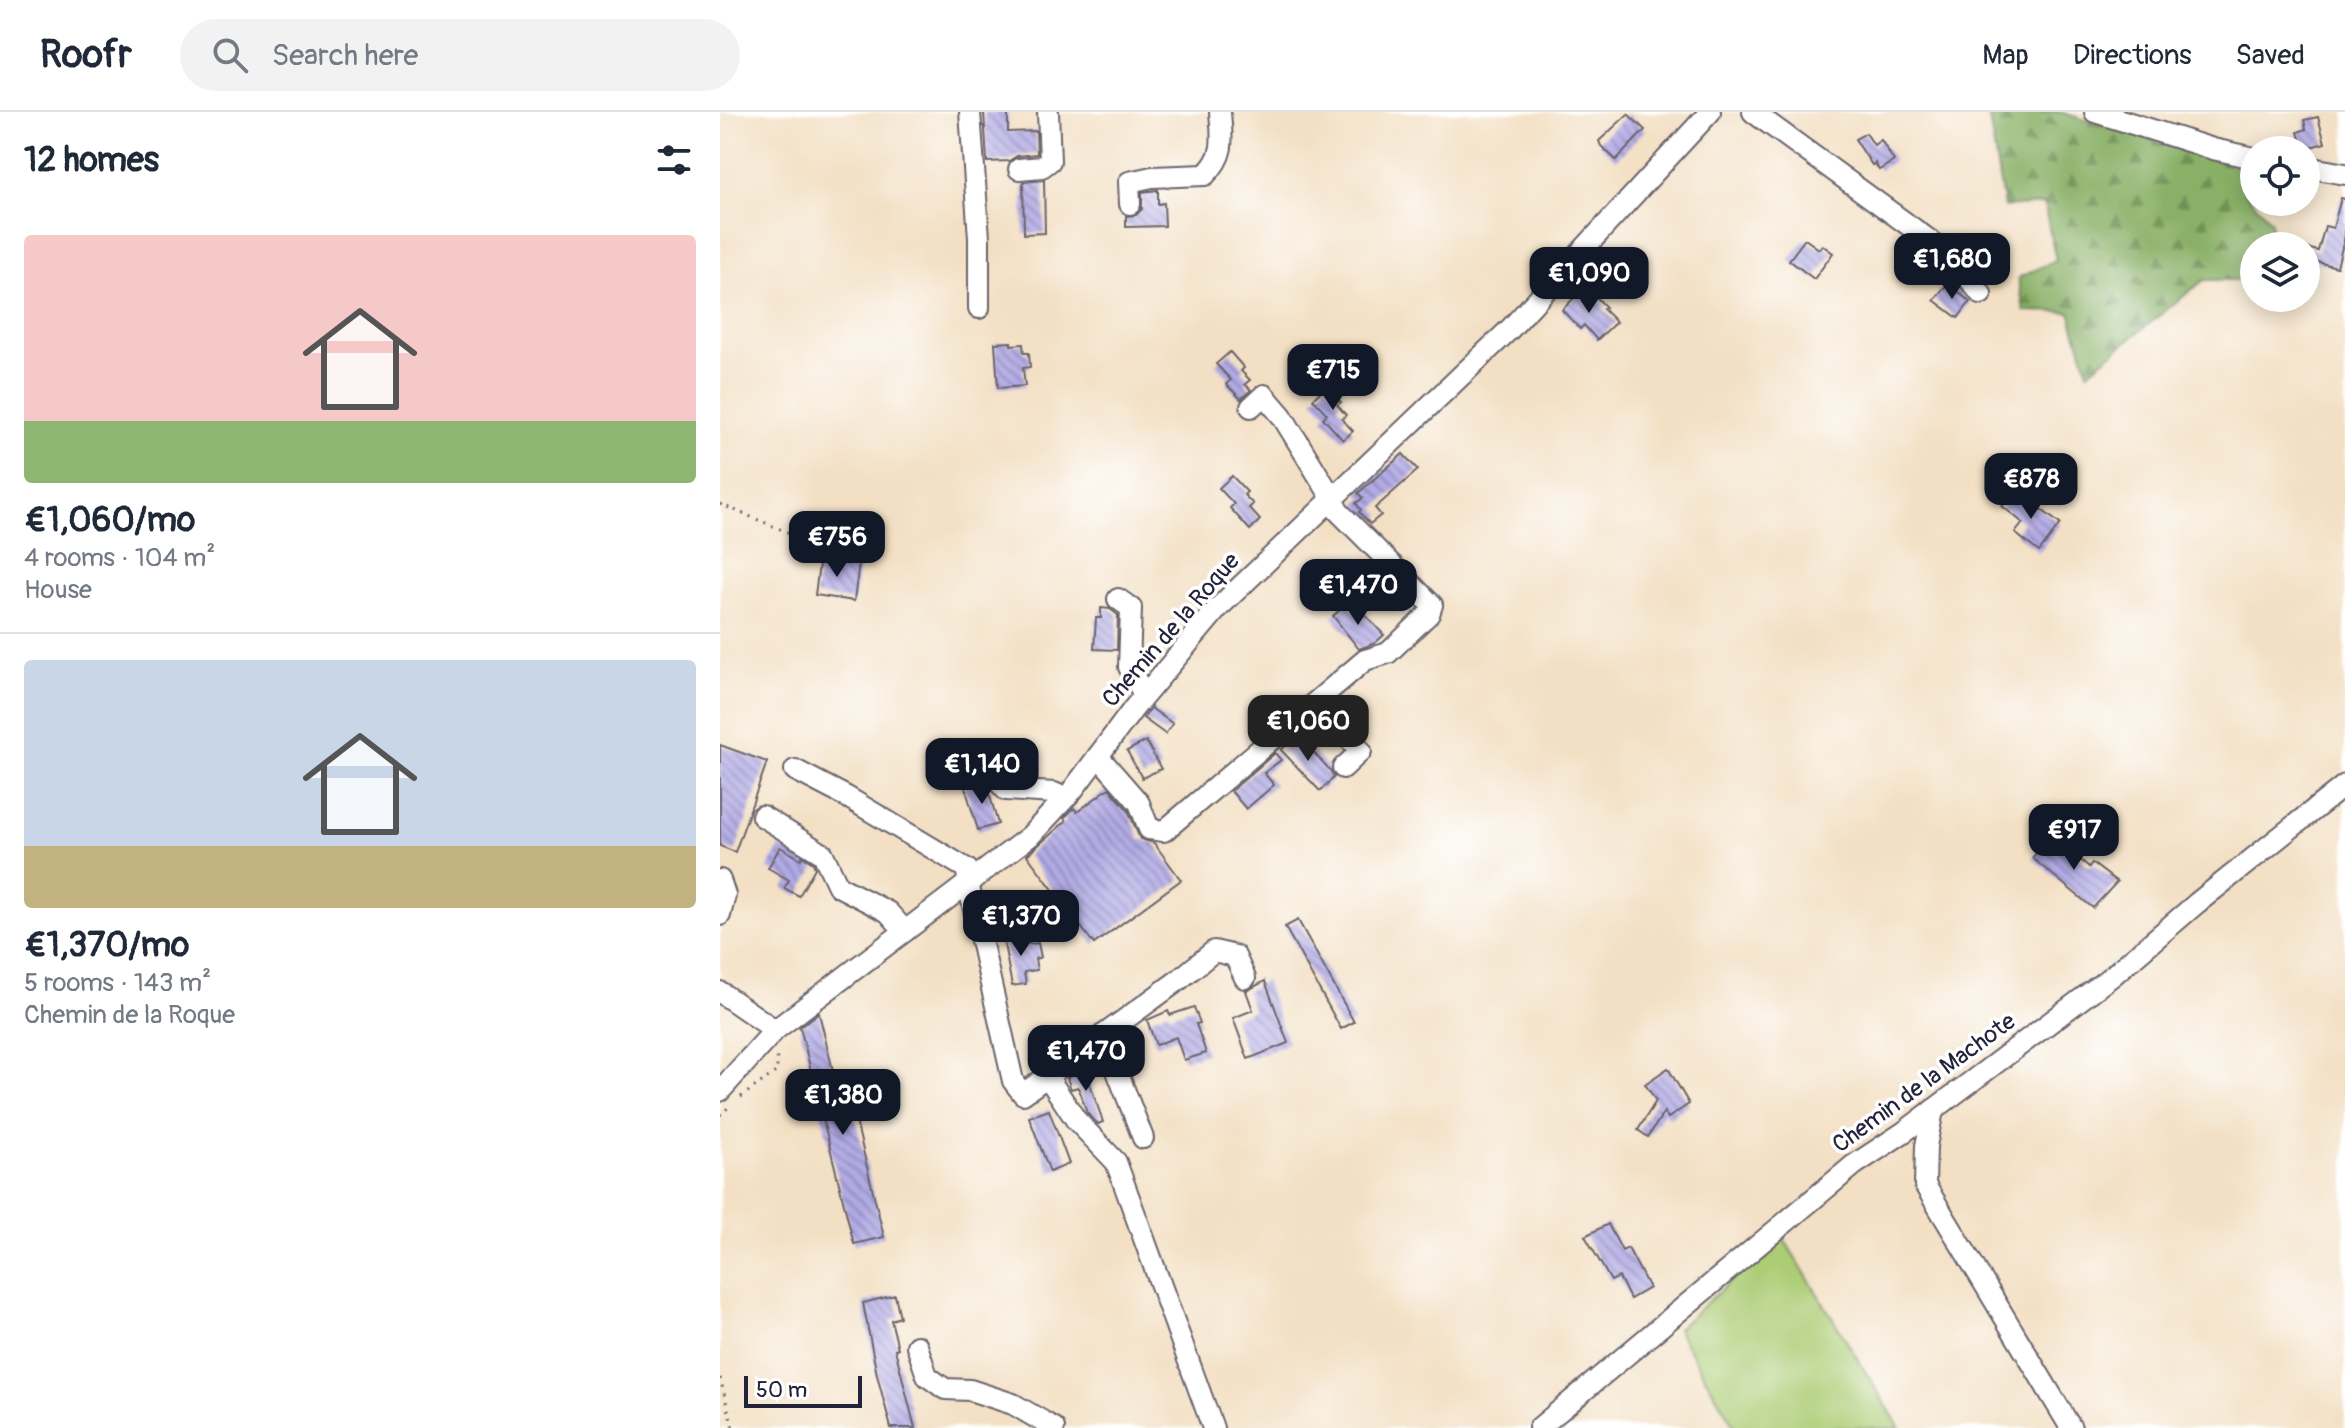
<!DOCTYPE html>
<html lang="en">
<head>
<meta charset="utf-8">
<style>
	body { margin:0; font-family:Pangolin,sans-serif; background:#f2f2f3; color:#1f2937; height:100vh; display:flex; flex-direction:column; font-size:30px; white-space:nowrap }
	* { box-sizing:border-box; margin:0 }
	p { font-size:26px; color:#747a83 }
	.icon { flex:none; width:44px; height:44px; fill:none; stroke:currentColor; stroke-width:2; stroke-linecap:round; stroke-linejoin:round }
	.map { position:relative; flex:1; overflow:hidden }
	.side { display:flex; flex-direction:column; background:#fff; width:720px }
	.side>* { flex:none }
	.tools { position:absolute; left:1520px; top:24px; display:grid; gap:16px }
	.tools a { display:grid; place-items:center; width:80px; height:80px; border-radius:50%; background:#fff; box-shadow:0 4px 20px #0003; font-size:40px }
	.scale { position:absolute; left:24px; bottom:20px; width:118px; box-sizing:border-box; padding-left:8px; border:4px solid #22223b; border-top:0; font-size:22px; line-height:28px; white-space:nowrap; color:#22223b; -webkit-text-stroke:6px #fff; paint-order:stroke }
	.price { position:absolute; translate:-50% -68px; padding:0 18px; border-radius:16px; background:#111827; color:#fff; font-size:26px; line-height:52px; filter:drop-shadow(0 2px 4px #0008) }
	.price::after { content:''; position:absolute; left:50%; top:48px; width:24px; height:18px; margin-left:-12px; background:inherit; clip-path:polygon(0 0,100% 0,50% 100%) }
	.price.current { background:#222; color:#fff }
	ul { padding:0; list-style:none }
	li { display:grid; align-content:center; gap:16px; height:424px; padding:0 24px }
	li+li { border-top:2px solid #e0e1e3 }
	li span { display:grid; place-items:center; height:248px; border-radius:8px; color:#555 }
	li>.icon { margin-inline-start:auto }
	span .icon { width:144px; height:144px; fill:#fffc; stroke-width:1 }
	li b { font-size:34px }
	h2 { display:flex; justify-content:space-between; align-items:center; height:96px; padding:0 24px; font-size:34px }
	header { display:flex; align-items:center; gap:48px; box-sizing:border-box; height:112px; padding:0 40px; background:#fff; border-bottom:2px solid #e0e1e3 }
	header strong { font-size:38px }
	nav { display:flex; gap:44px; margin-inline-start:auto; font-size:28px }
	.search { width:560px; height:72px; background:#f2f2f3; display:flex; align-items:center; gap:20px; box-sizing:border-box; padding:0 28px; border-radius:44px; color:#747a83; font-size:30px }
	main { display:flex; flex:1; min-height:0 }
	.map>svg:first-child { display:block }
	.green { fill:#accc74; stroke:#677758; stroke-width:2 }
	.forest { fill:url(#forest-firs); stroke:#566950; stroke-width:2 }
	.building { fill:url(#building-back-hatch) }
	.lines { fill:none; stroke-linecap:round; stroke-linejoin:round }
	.minor-casing { stroke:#6b646b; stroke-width:24 }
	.path { stroke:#6b646b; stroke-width:3; stroke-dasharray:2 6; stroke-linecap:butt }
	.minor { stroke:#fff; stroke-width:20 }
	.labels { text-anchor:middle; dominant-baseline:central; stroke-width:7; stroke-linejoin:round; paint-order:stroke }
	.street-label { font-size:24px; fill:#22223b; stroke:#fff }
</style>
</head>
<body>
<header>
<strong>Roofr</strong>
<div class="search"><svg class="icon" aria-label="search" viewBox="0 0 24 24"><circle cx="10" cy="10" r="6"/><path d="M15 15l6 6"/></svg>Search here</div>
<nav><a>Map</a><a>Directions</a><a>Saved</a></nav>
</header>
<main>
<section class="side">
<h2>12 homes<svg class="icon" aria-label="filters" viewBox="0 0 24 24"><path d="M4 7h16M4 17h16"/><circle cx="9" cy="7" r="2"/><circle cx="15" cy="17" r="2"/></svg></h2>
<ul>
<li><span style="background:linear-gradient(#f6c9c9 75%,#8fb573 0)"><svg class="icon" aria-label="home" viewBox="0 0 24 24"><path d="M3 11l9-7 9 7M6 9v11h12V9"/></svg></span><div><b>€1,060/mo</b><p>4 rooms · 104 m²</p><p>House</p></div></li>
<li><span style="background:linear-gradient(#c9d6e8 75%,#c2b280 0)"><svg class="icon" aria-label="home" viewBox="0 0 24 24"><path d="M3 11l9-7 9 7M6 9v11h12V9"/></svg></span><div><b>€1,370/mo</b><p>5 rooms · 143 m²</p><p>Chemin de la Roque</p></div></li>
</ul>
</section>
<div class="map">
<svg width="1625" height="1316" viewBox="0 0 1625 1316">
	<defs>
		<pattern id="forest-firs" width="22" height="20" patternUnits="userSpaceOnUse" patternTransform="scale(2)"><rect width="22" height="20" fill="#89b066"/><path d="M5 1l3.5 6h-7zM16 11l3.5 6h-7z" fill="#708f55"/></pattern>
		<pattern id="building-back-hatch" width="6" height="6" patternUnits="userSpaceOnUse" patternTransform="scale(2)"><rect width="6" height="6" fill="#b1aae4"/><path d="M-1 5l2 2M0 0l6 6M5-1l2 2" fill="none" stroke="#908aba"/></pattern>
	</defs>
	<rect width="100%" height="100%" fill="#fff"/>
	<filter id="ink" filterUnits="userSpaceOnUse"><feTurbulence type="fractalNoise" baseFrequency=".0125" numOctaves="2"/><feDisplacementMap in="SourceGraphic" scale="16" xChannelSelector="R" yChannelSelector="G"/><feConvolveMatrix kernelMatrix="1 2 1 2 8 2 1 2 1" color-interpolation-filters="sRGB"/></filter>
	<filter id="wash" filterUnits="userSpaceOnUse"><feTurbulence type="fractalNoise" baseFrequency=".006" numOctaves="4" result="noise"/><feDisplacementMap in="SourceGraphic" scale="32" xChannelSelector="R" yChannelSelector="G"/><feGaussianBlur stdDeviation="1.8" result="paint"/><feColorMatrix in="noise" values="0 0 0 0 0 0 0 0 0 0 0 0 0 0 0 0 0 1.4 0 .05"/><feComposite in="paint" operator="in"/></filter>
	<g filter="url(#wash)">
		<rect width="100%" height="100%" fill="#f3e0c4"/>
		<polygon class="green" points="1062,1124 1180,1316 1015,1316 957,1217"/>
		<polygon class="forest" points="1268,0 1340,0 1523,56 1524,80 1551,109 1552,134 1534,134 1534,168 1484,168 1368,260 1350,200 1304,199 1298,166 1336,148 1324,92 1284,95"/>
		<g id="blocks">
			<g class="building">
				<polygon points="264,0 288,0 288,20 316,19 317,42 297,44 289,49 267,50"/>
				<polygon points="908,2 925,18 896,48 881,34 879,29"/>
				<polygon points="1598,5 1605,31 1583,37 1578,20 1586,17 1584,8"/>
				<polygon points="1146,21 1154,33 1161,28 1174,49 1159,58 1155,51 1152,53 1135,27"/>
				<polygon points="324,68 325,121 304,122 303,70"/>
				<polygon points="438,78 438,92 444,91 445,114 406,115 406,104 416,103 422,97 422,80"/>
				<polygon points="1621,86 1625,87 1625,124 1617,155 1597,150 1590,174 1586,174 1586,136 1598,139 1605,114 1613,116"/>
				<polygon points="1085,127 1099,137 1102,133 1113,141 1094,167 1069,148"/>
				<polygon points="1228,171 1250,190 1238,206 1214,188"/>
				<polygon points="862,178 869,187 874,183 886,195 883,197 896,210 877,228 864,213 860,217 842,198"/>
				<polygon points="291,230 291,233 303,232 304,241 309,241 310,255 303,256 305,274 278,276 275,231"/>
				<polygon points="510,240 524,256 521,259 530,268 525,272 531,278 521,287 506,272 511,268 496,252"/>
				<polygon points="606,274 621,290 617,293 626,303 622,307 633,319 623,328 603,306 607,302 593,287"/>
				<polygon points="683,342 698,358 655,396 661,403 650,412 639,400 641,398 636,391 643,386 638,381"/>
				<polygon points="512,364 527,380 524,383 533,392 529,396 540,408 530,418 510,396 514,392 499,376"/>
				<polygon points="1296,378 1340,412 1319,440 1295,421 1303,411 1282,394"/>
				<polygon points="100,445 139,451 134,489 95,483"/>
				<polygon points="628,491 635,498 638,495 664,523 655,531 639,537 613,504"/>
				<polygon points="381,496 390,497 398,503 397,538 374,537 376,506 381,506"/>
				<polygon points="431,596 453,612 445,622 423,606"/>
				<polygon points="575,625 579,629 581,627 610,658 614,665 600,679 561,638"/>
				<polygon points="426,629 441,657 422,666 407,639"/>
				<polygon points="0,633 47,650 15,740 0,734"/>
				<polygon points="555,641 561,648 544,661 554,673 526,697 511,679"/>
				<polygon points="262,670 268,677 278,712 258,718 245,675"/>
				<polygon points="389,676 408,698 420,727 434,731 461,768 374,832 307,743 346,709 344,706 354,696 357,700"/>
				<polygon points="1331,723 1369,755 1372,751 1397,770 1373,796 1312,746"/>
				<polygon points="60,735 81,747 82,744 93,751 95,756 79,784 64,776 69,768 48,756"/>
				<polygon points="578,808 634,910 621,917 565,815"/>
				<polygon points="306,821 309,832 318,831 321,845 315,847 317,858 304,860 306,872 292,874 283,827"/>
				<polygon points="545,869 568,931 528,947 513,906 533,898 526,879"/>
				<polygon points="474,895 480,911 476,912 486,941 464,948 456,925 436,933 427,908 448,899 450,903"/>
				<polygon points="99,901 116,971 126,968 164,1125 134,1132 80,915"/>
				<polygon points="364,954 383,1010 378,1012 367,1001 358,975 351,977 347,966"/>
				<polygon points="948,956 969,992 948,1006 944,1000 928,1025 918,1018 936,989 925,972"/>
				<polygon points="329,998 349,1052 330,1060 309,1005"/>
				<polygon points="888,1112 902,1139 908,1136 929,1176 910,1187 899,1165 891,1169 865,1124"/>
				<polygon points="175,1183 180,1205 171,1208 178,1236 175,1237 195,1316 171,1316 157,1263 143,1191"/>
			</g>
		</g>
	</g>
	<g filter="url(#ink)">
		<use href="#blocks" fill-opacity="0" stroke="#6b646b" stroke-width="2"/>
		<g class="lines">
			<g class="minor-casing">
				<g id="minor">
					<polyline points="250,0 259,126 259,196"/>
					<polyline points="1033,0 1231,144 1261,182"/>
					<polyline points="1375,0 1493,37 1534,46"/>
					<polyline points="1586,55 1625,62"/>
					<polyline points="299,57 322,55 330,49 328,0"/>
					<path d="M410,92L409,70L432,65L485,63C506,43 502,27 500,0"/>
					<polyline points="398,487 411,496 409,555 424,583"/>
					<polyline points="595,591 641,639 623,656"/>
					<polyline points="378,644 419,691 429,717 444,719 645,548 668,541 709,502 712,493 618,399 612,386 562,304 544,283 531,295"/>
					<polyline points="75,658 127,685 247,757 248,771 293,969 303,982 460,867 494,839 515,844 525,866"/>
					<polyline points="268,658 286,678 334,681 345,686"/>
					<polyline points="42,704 103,742 118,774 168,800 185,819"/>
					<polyline points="0,768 5,783 0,803"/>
					<polyline points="0,880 55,918"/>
					<polyline points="383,923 423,1026"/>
					<polyline points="327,964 356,1008 396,1050 493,1316"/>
					<polyline points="0,979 55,918 310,724 352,679 414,596 498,496 790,217 990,0"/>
					<polyline points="1213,998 1206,1034 1205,1073 1351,1316"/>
					<polyline points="197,1234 207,1264 225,1277 250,1278 293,1292 334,1316"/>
					<polyline points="819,1316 1134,1053 1184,1020 1392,864 1477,791 1625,673"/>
				</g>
			</g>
			<g class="path">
				<polyline points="0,392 84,427 151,448"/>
				<polyline points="21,985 57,959 57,943"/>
				<polyline points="0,1003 9,995"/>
				<polyline points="0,1266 13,1316"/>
			</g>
			<use href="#minor" class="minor"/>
		</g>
	</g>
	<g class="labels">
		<g class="street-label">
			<text transform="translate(451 518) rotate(-49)">Chemin de la Roque</text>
			<text transform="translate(1204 971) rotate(-36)">Chemin de la Machote</text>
		</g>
	</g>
</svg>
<div class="tools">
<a><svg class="icon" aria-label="locate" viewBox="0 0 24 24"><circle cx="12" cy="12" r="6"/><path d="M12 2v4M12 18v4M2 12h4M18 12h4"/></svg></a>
<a><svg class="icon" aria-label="layers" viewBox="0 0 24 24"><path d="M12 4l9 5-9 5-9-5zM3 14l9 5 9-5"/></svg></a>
</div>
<div class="scale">50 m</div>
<b class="price" style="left:1232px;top:189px">€1,680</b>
<b class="price" style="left:869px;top:203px">€1,090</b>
<b class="price" style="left:613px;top:300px">€715</b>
<b class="price" style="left:1311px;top:409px">€878</b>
<b class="price" style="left:117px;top:467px">€756</b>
<b class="price" style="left:638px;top:515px">€1,470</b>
<b class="price current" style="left:588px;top:651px">€1,060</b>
<b class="price" style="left:262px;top:694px">€1,140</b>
<b class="price" style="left:1354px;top:760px">€917</b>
<b class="price" style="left:301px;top:846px">€1,370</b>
<b class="price" style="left:366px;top:981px">€1,470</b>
<b class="price" style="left:123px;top:1025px">€1,380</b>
</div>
</main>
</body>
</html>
